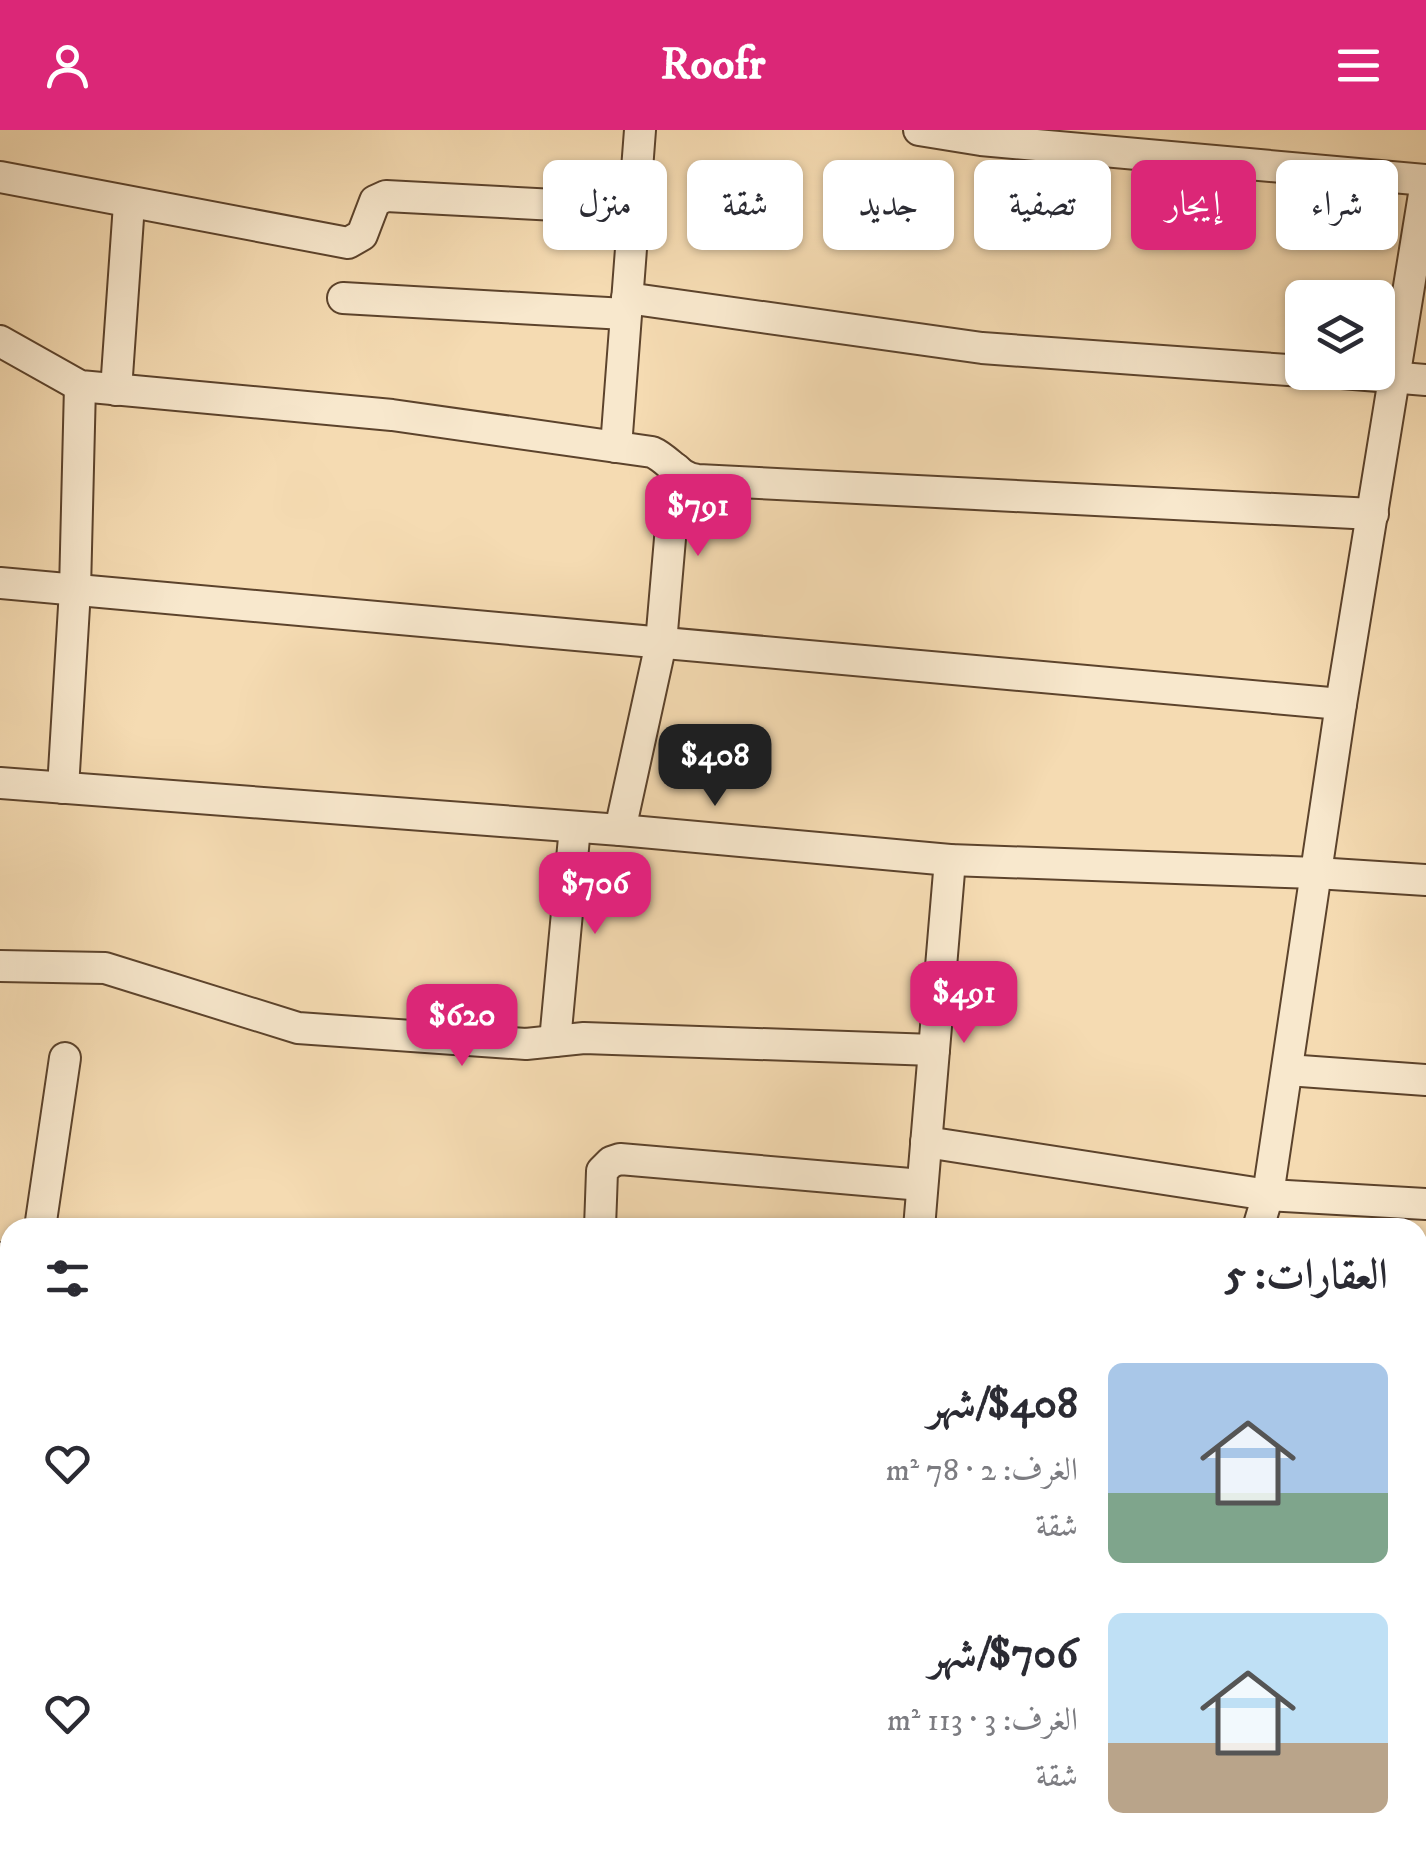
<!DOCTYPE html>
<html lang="ar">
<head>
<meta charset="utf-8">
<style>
	body { margin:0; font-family:"IM FELL DW Pica",Amiri,serif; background:#f2f2f3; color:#2b2b33; direction:rtl; height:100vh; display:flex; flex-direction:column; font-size:38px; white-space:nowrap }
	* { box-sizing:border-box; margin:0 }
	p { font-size:32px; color:#7c7c81 }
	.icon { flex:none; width:55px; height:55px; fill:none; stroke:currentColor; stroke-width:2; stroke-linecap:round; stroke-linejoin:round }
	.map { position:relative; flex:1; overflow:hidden; direction:ltr }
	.sheet { position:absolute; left:0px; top:1088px; width:1428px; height:642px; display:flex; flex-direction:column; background:#fff; border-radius:30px 30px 0 0; box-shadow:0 2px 8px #0004; direction:rtl }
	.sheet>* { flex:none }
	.guide { position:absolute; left:30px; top:30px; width:1368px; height:90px; direction:rtl; display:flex; gap:20px }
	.buttons { position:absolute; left:1285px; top:150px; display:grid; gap:20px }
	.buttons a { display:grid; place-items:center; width:110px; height:110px; border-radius:15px; background:#fff; box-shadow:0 2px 8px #0004; font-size:50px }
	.price { position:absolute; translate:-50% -85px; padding:0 22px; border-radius:20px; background:#db2777; color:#fff; font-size:32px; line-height:65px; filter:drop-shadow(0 2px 5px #0008) }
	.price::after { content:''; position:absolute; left:50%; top:60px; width:30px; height:22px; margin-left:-15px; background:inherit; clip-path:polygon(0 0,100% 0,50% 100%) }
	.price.selected { background:#222; color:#fff }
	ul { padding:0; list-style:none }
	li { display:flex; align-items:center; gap:30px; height:250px; padding:0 40px }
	li span { display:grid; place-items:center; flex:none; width:280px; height:200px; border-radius:15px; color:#555 }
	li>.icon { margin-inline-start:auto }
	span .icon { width:120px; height:120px; fill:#fffc; stroke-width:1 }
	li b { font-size:42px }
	h2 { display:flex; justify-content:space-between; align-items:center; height:120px; padding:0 40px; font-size:42px }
	.pill { padding:0 35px; border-radius:15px; background:#fff; box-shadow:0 2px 8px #0004; font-size:35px; line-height:90px }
	.pill.selected { background:#db2777; color:#fff }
	header { display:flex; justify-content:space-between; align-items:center; height:130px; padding:0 40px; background:#db2777; color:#fff; font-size:45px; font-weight:700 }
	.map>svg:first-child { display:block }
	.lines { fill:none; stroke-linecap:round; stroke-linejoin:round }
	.street-casing { stroke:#5c432c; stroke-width:34 }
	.street { stroke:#f8e8cd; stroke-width:30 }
</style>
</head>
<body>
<header><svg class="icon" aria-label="menu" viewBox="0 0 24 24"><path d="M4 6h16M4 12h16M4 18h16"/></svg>Roofr<svg class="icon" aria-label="person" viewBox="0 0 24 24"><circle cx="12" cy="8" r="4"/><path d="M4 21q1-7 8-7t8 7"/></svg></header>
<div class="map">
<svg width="1426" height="1728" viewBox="0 0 1426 1728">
	<rect width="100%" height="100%" fill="#f5dbb2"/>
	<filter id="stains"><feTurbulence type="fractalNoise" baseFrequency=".002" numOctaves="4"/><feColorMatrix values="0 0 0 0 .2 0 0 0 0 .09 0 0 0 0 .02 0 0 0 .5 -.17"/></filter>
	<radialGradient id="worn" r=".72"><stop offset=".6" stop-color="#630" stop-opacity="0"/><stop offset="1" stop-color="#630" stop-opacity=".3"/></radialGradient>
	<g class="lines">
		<g class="street-casing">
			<g id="street">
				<polyline points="919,0 981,10 1426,50"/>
				<polyline points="0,47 348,113 362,105 375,71 386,66 632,79"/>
				<polyline points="343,168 625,184"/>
				<polyline points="627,168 982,218 1302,241"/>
				<path d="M0,211L80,256L392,285L652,322C669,329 678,348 698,350L1373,384"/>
				<polyline points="1330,242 1426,250"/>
				<polyline points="116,260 129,74"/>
				<polyline points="616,317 640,0"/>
				<polyline points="0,453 1341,574"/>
				<polyline points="0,653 620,700 950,730 1316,743 1426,750"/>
				<polyline points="63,658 75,460 80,256"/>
				<polyline points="620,700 661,513 676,339"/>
				<polyline points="0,836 105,838 298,898 526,914 584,908 934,920"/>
				<polyline points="555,911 575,697"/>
				<polyline points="1287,940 1426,950"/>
				<polyline points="926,1012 1268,1065 1426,1074"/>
				<polyline points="40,1098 65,928"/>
				<polyline points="600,1098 602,1041 611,1032 620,1029 922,1055"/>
				<polyline points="919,1098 950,730"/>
				<polyline points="1258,1098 1268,1065 1341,574 1426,52"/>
				<polyline points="0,1128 10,1129"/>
				<polyline points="1418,1282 1426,1282"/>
				<polyline points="3,1329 10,1285"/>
				<polyline points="0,1515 10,1517"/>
				<polyline points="1418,1551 1426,1552"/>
				<polyline points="588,1720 640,1728"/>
				<polyline points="1268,1720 1285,1723"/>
				<polyline points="523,1728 525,1720"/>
			</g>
		</g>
		<use href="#street" class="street"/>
	</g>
	<rect width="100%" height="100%" filter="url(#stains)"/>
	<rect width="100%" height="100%" fill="url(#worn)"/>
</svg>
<div class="buttons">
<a><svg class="icon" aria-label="layers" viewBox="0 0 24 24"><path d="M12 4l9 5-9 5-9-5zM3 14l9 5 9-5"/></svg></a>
</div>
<b class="price" style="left:698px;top:429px">$791</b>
<b class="price selected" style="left:715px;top:679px">$408</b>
<b class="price" style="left:595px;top:807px">$706</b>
<b class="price" style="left:964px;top:916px">$491</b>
<b class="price" style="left:462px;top:939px">$620</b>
<div class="guide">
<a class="pill">شراء</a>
<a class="pill selected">إيجار</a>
<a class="pill">تصفية</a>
<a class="pill">جديد</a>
<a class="pill">شقة</a>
<a class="pill">منزل</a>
</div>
<section class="sheet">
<h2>العقارات: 5<svg class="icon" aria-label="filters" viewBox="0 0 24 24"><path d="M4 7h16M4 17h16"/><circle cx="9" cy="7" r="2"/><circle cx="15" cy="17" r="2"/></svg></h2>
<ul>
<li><span style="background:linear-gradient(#a9c7e8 65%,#7fa58c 0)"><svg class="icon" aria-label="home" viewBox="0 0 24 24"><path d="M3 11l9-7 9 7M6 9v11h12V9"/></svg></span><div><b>$408/شهر</b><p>الغرف: 2 · 78 m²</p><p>شقة</p></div><svg class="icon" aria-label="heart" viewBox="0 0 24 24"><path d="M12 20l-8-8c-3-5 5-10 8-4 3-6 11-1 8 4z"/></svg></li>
<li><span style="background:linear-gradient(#bfe0f5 65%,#b9a48a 0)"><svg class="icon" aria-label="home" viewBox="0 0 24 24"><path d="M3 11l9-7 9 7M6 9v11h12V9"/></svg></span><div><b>$706/شهر</b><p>الغرف: 3 · 113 m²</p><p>شقة</p></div><svg class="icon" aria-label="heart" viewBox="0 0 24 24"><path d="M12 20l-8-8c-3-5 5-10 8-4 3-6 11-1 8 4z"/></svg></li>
</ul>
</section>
</div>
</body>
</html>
